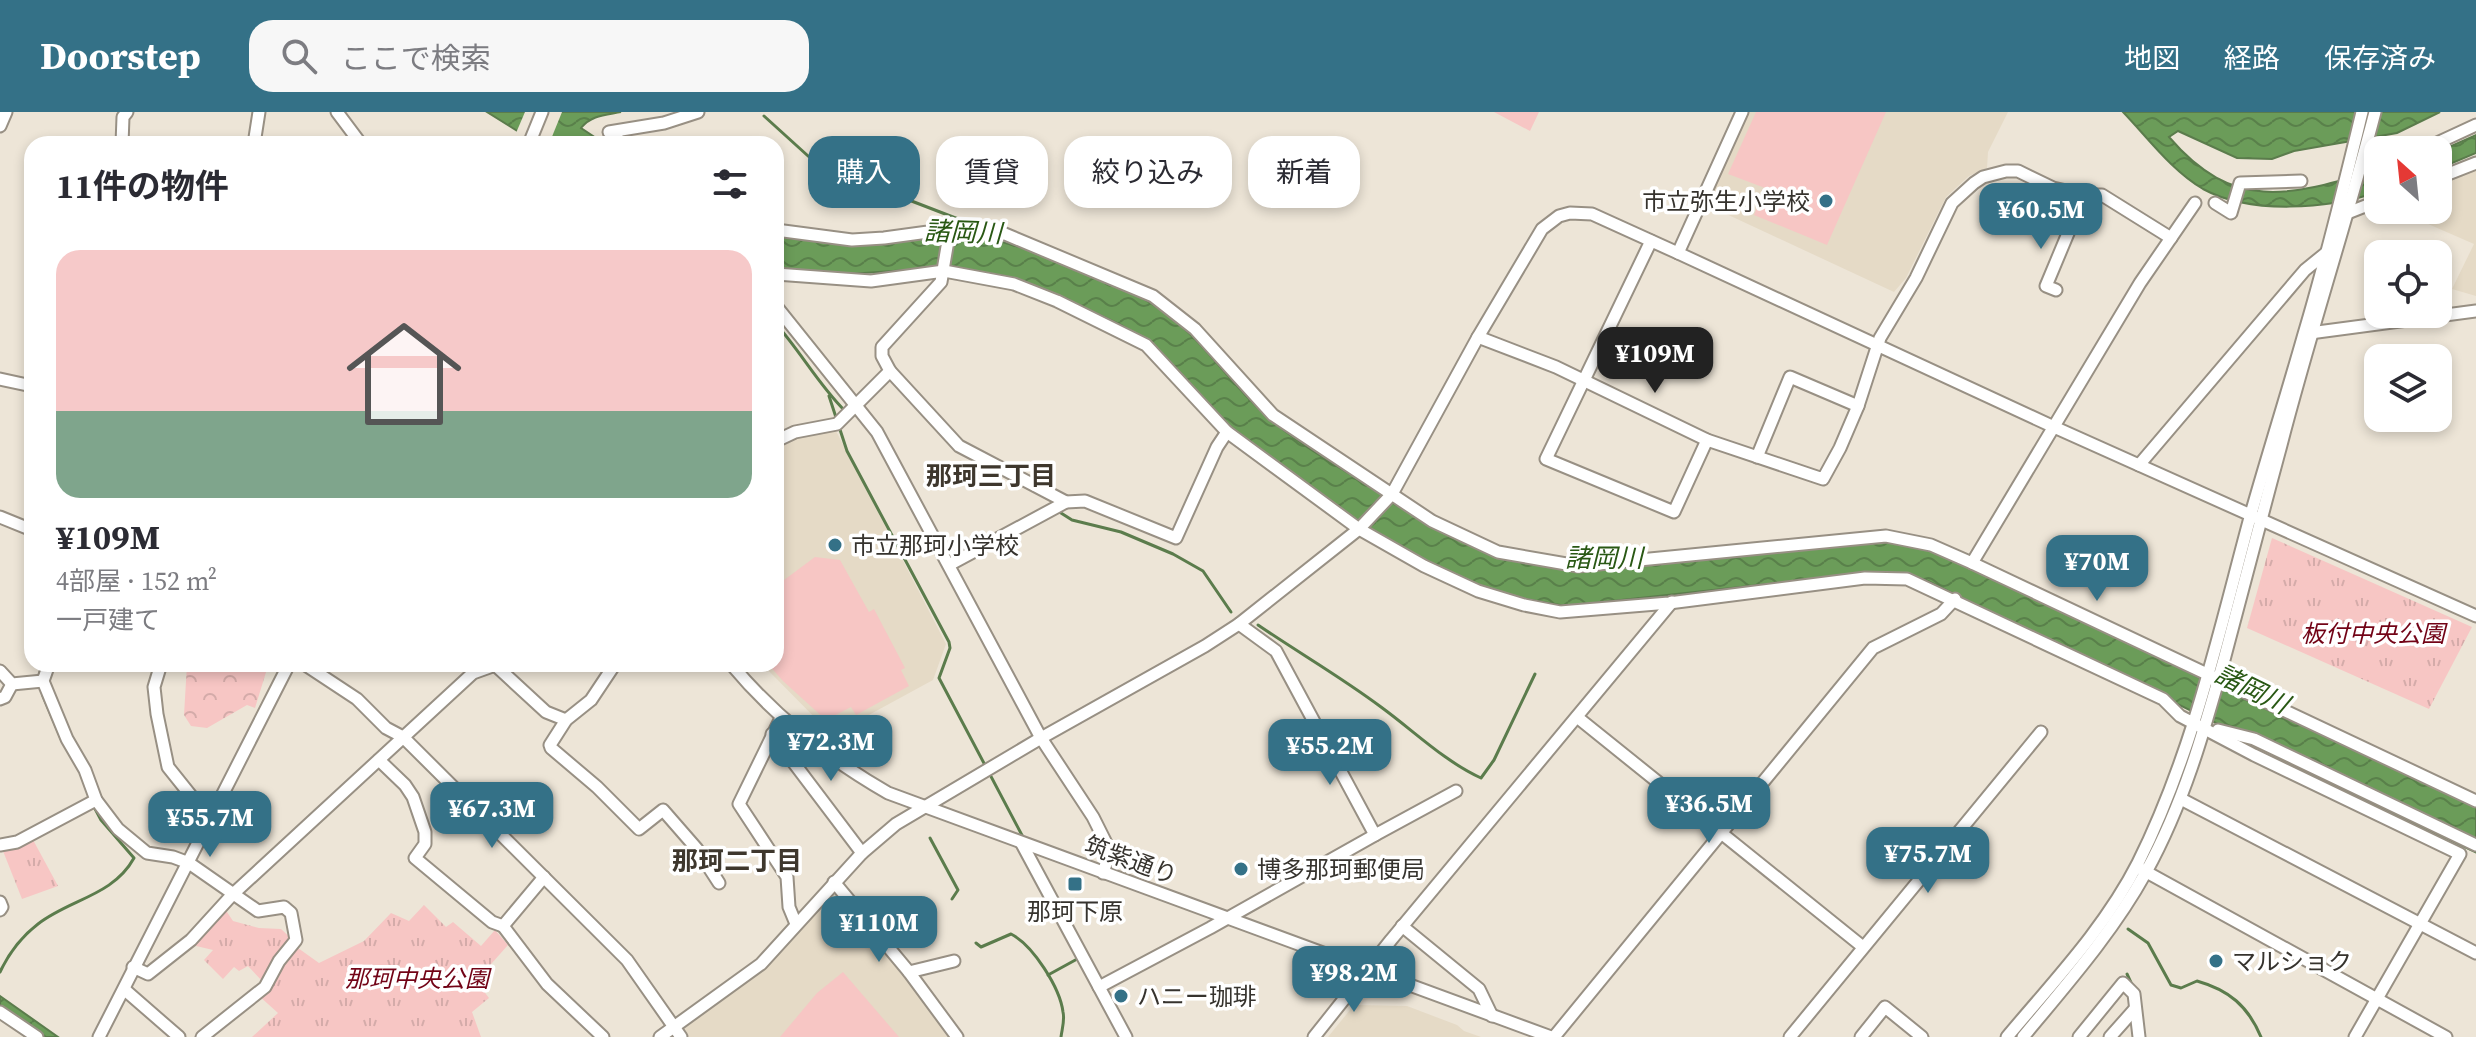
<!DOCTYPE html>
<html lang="ja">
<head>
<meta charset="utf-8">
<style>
	body { margin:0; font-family:"Source Serif 4","Noto Sans JP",serif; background:#f7f7f7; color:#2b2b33; height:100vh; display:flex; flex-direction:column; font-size:30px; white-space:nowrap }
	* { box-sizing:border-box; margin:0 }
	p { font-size:26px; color:#7c7c81 }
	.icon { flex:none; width:44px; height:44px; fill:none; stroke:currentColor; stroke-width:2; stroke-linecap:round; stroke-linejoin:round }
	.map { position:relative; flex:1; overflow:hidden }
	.panel { position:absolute; left:24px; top:24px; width:760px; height:536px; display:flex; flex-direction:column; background:#fff; border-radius:24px; box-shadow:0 4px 12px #0003 }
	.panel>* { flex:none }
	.banner { position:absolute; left:808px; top:24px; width:760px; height:72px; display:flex; gap:16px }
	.needle { width:52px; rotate:333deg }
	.controls { position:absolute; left:2364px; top:24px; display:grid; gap:16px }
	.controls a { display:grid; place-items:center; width:88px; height:88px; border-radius:16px; background:#fff; box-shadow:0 4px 12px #0003; font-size:40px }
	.price { position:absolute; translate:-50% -68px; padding:0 18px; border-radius:16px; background:#347187; color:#fff; font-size:26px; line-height:52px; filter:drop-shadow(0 2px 4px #0008) }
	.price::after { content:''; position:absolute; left:50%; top:48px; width:24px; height:18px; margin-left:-12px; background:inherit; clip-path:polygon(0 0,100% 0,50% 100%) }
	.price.selected { background:#222; color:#fff }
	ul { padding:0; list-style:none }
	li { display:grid; align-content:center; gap:16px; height:424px; padding:0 32px }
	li+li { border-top:2px solid #e1e1e2 }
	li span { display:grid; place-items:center; height:248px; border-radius:24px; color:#555 }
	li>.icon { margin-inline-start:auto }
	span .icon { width:144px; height:144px; fill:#fffc; stroke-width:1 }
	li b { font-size:34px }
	h2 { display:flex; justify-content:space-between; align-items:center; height:96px; padding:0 32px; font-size:34px }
	.chip { padding:0 28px; border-radius:24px; background:#fff; box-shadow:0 4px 12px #0003; font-size:28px; line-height:72px }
	.chip.selected { background:#347187; color:#fff }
	header { display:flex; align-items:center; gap:48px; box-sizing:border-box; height:112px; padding:0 40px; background:#347187; color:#fff }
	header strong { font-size:38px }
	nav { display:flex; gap:44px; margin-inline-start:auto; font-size:28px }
	.search { width:560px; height:72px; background:#f7f7f7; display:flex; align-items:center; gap:20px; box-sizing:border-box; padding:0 28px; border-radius:24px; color:#7c7c81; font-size:30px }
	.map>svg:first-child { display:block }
	.built { fill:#e5dac6 }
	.grass { fill:#f7c6c4 }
	.forest { fill:url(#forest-crowns) }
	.park { fill:url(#park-tufts) }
	.water { fill:url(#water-waves); stroke:#5b7c4c; stroke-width:2 }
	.pier { fill:#ede5d7 }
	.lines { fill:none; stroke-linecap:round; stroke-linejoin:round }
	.stream { stroke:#5b7c4c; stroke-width:3 }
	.minor-casing { stroke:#989084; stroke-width:15 }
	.minor { stroke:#fff; stroke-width:11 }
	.poi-dot { fill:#347187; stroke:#fff; stroke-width:3 }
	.labels { text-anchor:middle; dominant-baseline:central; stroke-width:7; stroke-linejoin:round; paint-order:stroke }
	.poi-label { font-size:24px; fill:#36332e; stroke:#fff; text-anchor:start }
	.park-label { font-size:24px; font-style:italic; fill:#720316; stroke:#fff }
	.street-label { font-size:24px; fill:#36332e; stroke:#fff }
	.water-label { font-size:26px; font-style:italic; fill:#295814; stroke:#fff }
	.neighbourhood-label { font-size:26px; font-weight:bold; fill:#3e372d; stroke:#fff }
</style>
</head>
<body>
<header>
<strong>Doorstep</strong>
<div class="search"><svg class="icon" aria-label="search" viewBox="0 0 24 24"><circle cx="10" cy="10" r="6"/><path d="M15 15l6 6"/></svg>ここで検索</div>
<nav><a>地図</a><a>経路</a><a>保存済み</a></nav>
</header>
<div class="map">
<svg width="2476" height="925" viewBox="0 0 2476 925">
	<defs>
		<pattern id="forest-crowns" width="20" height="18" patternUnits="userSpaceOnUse" patternTransform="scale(2)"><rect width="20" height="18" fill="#f7c6c4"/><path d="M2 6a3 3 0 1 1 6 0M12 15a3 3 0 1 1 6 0" fill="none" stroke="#d4aba9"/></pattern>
		<pattern id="park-tufts" width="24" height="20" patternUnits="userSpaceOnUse" patternTransform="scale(2)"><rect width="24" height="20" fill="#f7c6c4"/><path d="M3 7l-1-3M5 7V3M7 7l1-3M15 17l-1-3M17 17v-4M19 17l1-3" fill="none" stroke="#d4aba9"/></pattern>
		<pattern id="water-waves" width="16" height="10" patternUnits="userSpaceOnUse" patternTransform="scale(2)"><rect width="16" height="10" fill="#6b9c59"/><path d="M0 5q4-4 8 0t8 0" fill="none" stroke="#59804a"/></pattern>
	</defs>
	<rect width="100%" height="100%" fill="#ede5d7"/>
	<g class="built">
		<polygon points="1748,0 2008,0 1988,40 1987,56 1969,64 1946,85 1906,166 1894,180 1707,93"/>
		<polygon points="2476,55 2476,184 2452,177 2474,132 2396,98 2438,98 2438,74"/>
		<polygon points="835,317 946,532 933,568 832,623 762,552 776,552 776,334 785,328"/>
		<polygon points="834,775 952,925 689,925 683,916 763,855"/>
		<polygon points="1354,893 1407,894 1457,913 1464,919 1481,925 1328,925"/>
	</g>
	<g class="grass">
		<polygon points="1756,0 1886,0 1827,133 1754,103 1765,76 1728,62"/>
		<polygon points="815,445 840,448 869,500 874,497 905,556 901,558 909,574 856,603 851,595 826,608 783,569 768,552 776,552 776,474"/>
		<polygon points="843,860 899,925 780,925 817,881"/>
	</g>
	<polygon class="forest" points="187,552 276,552 267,557 255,596 247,593 207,616 191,614 184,603"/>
	<g class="park">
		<polygon points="1494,0 1539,0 1530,19"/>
		<polygon points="2272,426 2472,515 2429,597 2247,516"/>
		<polygon points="32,726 58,774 22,787 3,739"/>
		<polygon points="424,793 446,815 453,810 481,834 495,818 508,833 476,869 489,886 472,900 481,925 252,925 278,901 258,883 282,851 298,836 319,851 364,829 391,801 409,809"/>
		<polygon points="225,797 233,809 259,816 281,817 294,829 263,870 248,854 239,859 234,855 223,867 204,848 213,838 192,833"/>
	</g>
	<g class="water">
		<path d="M487,0H621C606,3 591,3 581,16L605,32H538Z"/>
		<path d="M2123,0H2440L2397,21L2294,39L2272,47L2237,46L2178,19L2169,25C2235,102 2292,83 2378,58V80C2328,97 2251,103 2203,77C2172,59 2148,26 2123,0Z"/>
		<polygon points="2476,23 2476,41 2438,57 2438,40"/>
		<path d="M936,121C950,122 965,121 978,124C1032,136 1125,170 1168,203C1202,229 1225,264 1256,294C1288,326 1326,347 1364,371C1438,417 1478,448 1568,456L1857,428L1910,430L1970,453L2227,579L2476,695V731L2226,613H2220L1926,468L1871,461L1566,494L1503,483L1466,470L1371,420L1230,317L1148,230L1121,213L1065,187L1004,164L952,155L849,162L776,158V125L855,133Z"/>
		<polygon points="0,884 58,925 46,925 0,893"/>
	</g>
	<polygon class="pier" points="525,0 562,0 549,32 533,32 516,21"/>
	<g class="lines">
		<g class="stream">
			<polyline points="764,4 818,53 966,110"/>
			<path d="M776,212C801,240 818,272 845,299"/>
			<polyline points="829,284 847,339 949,530 950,536 939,566 1024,727"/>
			<polyline points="1061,401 1072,408 1121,420 1173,442 1203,459 1231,500"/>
			<path d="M1258,513C1299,541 1341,565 1381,595C1414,619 1444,649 1481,666L1494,648L1535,562"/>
			<polyline points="39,565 42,552"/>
			<polyline points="43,584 62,629"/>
			<polyline points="2273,645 2476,740"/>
			<polyline points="930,726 958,778 952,787"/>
			<path d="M2128,817L2148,831L2171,873L2181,876L2197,869C2229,878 2248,894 2261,925"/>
			<path d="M976,831L981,835L1011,822C1033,833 1060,876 1063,900C1065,908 1062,917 1061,925"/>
			<path d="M0,860C9,841 21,825 38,812C70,787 113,784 134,746L101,708L93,693"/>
			<polyline points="2127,862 2133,875"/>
			<polyline points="1048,863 1079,846"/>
		</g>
		<g class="minor-casing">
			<g id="minor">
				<polyline points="337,0 361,32"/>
				<polyline points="0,14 6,0"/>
				<polyline points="122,32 123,5 127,0"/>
				<polyline points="254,32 259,0"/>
				<polyline points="529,32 542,0"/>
				<polyline points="624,32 609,20 664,11 698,0"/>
				<polyline points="2422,38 2476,13"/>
				<polyline points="2438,66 2476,51"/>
				<polyline points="2215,91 2231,101 2240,71 2301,69"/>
				<polyline points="2345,102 2378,89"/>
				<polyline points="776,118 852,128 884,126 950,117 1005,122 1153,184 1195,217 1273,303 1432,409 1498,440 1578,454 1886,424 1931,433 1972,451 2140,171 2195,91"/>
				<polyline points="1651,129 1546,347 1674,400 1707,328"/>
				<polyline points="1678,141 1742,0"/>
				<polyline points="776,162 871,169 944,159 1014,172 1057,189 1146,233 1227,320 1359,417 1424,454 1478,479 1524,493 1560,500 1669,491 1865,466 1907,467 2163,587 2180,604 2254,643 2460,742 2355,925"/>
				<polyline points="2056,178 2046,174 2084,83"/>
				<polyline points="776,194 877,320 1041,626 1093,705 1110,739 1103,761"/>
				<polyline points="2310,221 2476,199"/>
				<polyline points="1478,225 1556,255 1707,328 1823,367 1840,336 1858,294 1880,226 1916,166 1952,91 1974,71 1983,65 2006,59 2018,59 2053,76 2084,83 2102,83 2171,126"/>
				<polyline points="890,259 959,334 1066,390 1085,389 1176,426 1217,335 1227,320"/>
				<polyline points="0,267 32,274"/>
				<polyline points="776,329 795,320 837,312 890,259 882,244 882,235 941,170 950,117"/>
				<polyline points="1757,345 1790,265 1858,294"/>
				<polyline points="2139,353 2305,158 2326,141"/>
				<polyline points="0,405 32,418"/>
				<polyline points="1972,451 2476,689"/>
				<polyline points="949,453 1066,390"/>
				<polyline points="1239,512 1276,539 1375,723 1456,679"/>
				<polyline points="49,552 43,569 67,627 85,658 96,688 118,717 147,741 173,745 189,751 258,799 284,795 291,801 296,828 279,849 265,875 202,925"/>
				<polyline points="161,552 154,575 157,602 168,655 200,695 213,706"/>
				<polyline points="304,552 357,587 386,616 403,625 627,848 681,925"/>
				<polyline points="494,552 546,600 566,608"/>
				<polyline points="615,552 591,588 566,608 550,633 551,636 597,675 639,717 663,698 697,737 719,771"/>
				<path d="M731,552C776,606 827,646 888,681L1551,925"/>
				<polyline points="0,559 12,572 43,569"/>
				<polyline points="0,587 5,585 12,572"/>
				<polyline points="1577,605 1863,835"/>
				<polyline points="781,606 739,692 787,765 789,795 796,812"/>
				<polyline points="2218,618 2254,627 2476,733"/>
				<polyline points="772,622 862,741"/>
				<polyline points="379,648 405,673 413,685 425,720 425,732 415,746 492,810 503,814"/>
				<polyline points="2181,687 2476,841"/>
				<polyline points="1022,732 1099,875"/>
				<polyline points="0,733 17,730 96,688"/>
				<polyline points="2141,757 2446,925"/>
				<polyline points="544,765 503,814 547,872 603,925"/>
				<polyline points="834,770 909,860 954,849"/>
				<polyline points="0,790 2,795 0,798"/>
				<polyline points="1402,814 1479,877 1492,904"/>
				<polyline points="133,855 148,862 191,828 232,783 473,561 498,552"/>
				<polyline points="909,860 957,925"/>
				<polyline points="125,878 179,925"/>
				<polyline points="0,900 37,925"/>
				<polyline points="99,925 289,552"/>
				<polyline points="660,925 761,852 862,741 896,712 1041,626 1205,534 1239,512 1359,417 1392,382 1478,225 1542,117 1559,104 1570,101 1592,102 1678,141 2054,315 2476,504"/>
				<polyline points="1126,925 1099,875 1210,816 1375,723"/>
				<polyline points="1314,925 1391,828 1672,490"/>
				<polyline points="1554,925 1873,536 1941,502 1955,487"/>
				<polyline points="1790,925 2041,620"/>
				<polyline points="1861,925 1885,895 1922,925"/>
				<path d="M2007,925C2053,870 2105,816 2138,751C2193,641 2219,520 2251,402C2268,342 2287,282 2304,222C2326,149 2344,74 2362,0"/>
				<path d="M2023,925C2067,872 2113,820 2146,760C2184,691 2204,619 2225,544C2244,473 2262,403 2281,333C2310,221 2346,112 2375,0"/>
				<polyline points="2079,925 2123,871 2134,882 2139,925"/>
				<polyline points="2110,925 2134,898"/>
			</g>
		</g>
		<use href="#minor" class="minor"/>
	</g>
	<g class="poi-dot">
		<circle cx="1826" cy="89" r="8"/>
		<circle cx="835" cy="433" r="8"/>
		<circle cx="1241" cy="757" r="8"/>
		<rect x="1067" y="764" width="16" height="16" rx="4"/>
		<circle cx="2216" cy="849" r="8"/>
		<circle cx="1121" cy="884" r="8"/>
	</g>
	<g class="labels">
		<g class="poi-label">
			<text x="1810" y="89" text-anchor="end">市立弥生小学校</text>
			<text x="851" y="433">市立那珂小学校</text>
			<text x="1257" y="757">博多那珂郵便局</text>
			<text x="1075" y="799" text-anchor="middle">那珂下原</text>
			<text x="2232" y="849">マルショク</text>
			<text x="1137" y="884">ハニー珈琲</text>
		</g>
		<g class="park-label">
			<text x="2373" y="521">板付中央公園</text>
			<text x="417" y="866">那珂中央公園</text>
		</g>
		<g class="street-label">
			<text transform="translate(1131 748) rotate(20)">筑紫通り</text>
		</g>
		<g class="water-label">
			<text transform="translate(963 120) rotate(2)">諸岡川</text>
			<text x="1604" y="446">諸岡川</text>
			<text transform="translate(2252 577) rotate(26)">諸岡川</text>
		</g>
		<g class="neighbourhood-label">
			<text x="991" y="364">那珂三丁目</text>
			<text x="737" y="749">那珂二丁目</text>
		</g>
	</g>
</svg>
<div class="controls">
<a><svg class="needle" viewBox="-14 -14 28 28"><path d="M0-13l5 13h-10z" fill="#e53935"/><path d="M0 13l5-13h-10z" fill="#7c7c81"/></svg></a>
<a><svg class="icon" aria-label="locate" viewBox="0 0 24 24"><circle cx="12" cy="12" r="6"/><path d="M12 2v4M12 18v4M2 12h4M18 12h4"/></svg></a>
<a><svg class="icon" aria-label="layers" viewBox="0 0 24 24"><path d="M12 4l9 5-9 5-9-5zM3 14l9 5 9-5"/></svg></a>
</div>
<b class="price" style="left:2041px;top:139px">¥60.5M</b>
<b class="price selected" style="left:1655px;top:283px">¥109M</b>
<b class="price" style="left:2097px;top:491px">¥70M</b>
<b class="price" style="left:831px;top:671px">¥72.3M</b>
<b class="price" style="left:1330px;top:675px">¥55.2M</b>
<b class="price" style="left:1709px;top:733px">¥36.5M</b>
<b class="price" style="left:492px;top:738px">¥67.3M</b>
<b class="price" style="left:210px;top:747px">¥55.7M</b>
<b class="price" style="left:1928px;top:783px">¥75.7M</b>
<b class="price" style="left:879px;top:852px">¥110M</b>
<b class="price" style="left:1354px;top:902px">¥98.2M</b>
<div class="banner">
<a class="chip selected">購入</a>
<a class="chip">賃貸</a>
<a class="chip">絞り込み</a>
<a class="chip">新着</a>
</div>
<section class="panel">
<h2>11件の物件<svg class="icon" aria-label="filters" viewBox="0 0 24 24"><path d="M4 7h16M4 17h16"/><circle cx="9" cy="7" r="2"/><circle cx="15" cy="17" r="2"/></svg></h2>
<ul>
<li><span style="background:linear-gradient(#f6c9c9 65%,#7fa58c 0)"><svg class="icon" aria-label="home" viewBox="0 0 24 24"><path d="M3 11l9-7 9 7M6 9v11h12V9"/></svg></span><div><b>¥109M</b><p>4部屋 · 152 m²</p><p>一戸建て</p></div></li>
</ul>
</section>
</div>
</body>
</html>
